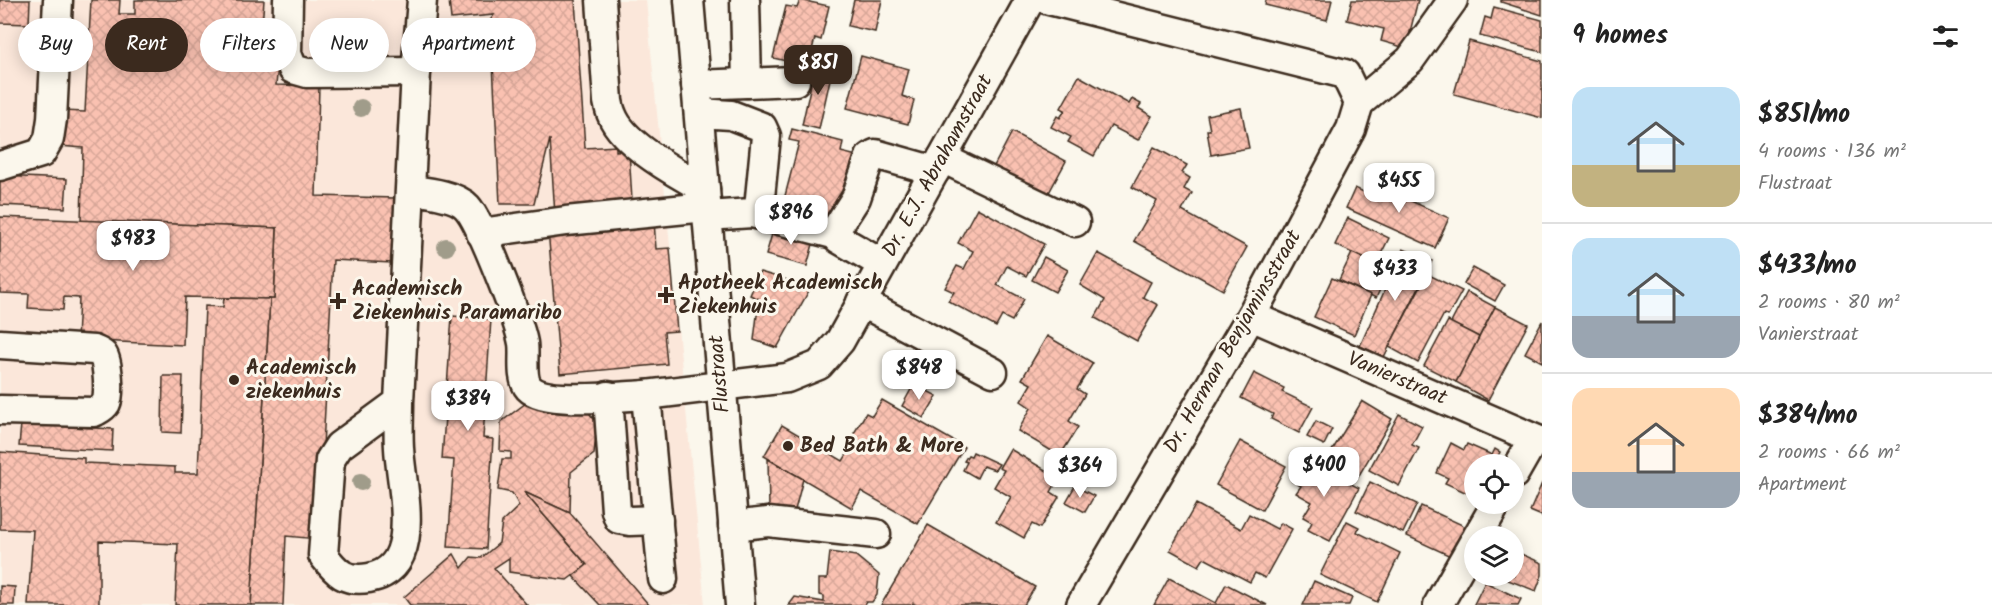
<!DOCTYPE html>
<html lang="en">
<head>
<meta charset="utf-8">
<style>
	body { margin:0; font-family:Kalam,sans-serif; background:#f6f6f6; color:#222; height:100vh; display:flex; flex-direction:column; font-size:22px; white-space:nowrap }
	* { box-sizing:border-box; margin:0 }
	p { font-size:20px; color:#767676 }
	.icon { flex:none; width:33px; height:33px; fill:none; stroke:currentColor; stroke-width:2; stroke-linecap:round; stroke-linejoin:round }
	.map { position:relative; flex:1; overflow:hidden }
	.sheet { display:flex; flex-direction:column; background:#fff; width:450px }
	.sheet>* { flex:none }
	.guide { position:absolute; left:18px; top:18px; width:570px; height:54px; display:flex; gap:12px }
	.controls { position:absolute; left:1464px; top:454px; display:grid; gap:12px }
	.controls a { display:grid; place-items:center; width:60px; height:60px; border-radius:50%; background:#fff; box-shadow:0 3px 15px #0003; font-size:30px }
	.price { position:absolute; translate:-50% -51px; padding:0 14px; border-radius:12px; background:#fff; color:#222; font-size:20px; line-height:39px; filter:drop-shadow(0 2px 3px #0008) }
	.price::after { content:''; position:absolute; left:50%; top:36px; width:18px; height:14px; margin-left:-9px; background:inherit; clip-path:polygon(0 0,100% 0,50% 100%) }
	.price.active { background:#3b2a1e; color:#fff }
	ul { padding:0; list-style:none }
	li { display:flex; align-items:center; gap:18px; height:150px; padding:0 30px }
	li+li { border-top:2px solid #e0e0e0 }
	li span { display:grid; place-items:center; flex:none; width:168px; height:120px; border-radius:18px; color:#555 }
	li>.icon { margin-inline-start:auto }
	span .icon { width:72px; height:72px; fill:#fffc; stroke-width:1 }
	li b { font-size:26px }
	h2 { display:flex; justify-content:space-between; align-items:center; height:72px; padding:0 30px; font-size:26px }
	.tag { padding:0 21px; border-radius:27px; background:#fff; box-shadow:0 3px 15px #0003; font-size:21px; line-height:54px }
	.tag.active { background:#3b2a1e; color:#fff }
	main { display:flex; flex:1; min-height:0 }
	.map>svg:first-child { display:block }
	.built { fill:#fbe7da }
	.building { fill:url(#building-cross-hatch); stroke:#3b2a1e; stroke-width:1.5 }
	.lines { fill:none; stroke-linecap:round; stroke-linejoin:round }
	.minor-casing { stroke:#3b2a1e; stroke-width:33 }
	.minor { stroke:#fbf7ec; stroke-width:28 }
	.tree { fill:#a09c8a }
	.poi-dot { fill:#3b2a1e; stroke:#fbf7ec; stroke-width:2 }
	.labels { text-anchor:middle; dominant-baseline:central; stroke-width:6; stroke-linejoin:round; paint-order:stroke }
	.street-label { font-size:21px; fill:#3b2a1e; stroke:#fbf7ec }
	.poi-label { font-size:21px; font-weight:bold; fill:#3b2a1e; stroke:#fbf7ec; text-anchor:start }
</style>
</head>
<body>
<main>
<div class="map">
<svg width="1542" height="605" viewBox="0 0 1542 605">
	<defs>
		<pattern id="building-cross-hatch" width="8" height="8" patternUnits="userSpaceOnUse" patternTransform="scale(1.5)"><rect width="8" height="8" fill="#fac1b1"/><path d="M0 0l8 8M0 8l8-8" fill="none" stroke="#d7a698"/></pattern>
	</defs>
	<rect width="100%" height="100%" fill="#fbf7ec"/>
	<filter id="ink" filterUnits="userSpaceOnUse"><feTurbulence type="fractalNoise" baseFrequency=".0167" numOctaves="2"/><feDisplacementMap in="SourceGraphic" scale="12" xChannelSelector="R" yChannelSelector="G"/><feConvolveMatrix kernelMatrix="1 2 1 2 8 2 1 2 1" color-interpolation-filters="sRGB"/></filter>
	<g filter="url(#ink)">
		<polygon class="built" points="0,0 646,0 705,605 0,605"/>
		<g class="building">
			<polygon points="0,0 30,0 29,24 0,23"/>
			<polygon points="91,0 120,0 119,14 135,14 135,0 264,0 259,65 278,65 276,85 319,86 316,196 395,198 392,263 333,260 318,539 286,536 283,605 251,605 270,299 274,299 277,228 81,221 83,148 60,146 62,111 85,112"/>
			<polygon points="449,0 575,0 585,148 616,146 616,151 629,150 632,201 555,215 550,139 534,204 500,204 493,63 487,52 486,26 494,15 451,19"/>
			<polygon points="800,0 829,6 821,40 815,38 808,66 773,58 786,6 797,8"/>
			<polygon points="854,0 882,0 875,32 848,26"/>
			<polygon points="1266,0 1332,0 1327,20 1265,5"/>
			<polygon points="1352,0 1418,0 1406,48 1381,41 1384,29 1347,20"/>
			<polygon points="1501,0 1542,0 1542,15 1501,2"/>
			<polygon points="1494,7 1542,20 1542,52 1480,36 1485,17 1491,19"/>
			<polygon points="1469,41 1542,61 1542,118 1454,94"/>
			<polygon points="861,56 909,69 902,96 914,100 908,124 847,108"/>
			<polygon points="816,62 833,66 819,129 802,125"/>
			<polygon points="1079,76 1129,104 1132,99 1141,104 1138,108 1152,116 1138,140 1111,126 1094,156 1068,142 1071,137 1051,127 1057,116 1060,118 1065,110 1061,108"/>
			<polygon points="1241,108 1249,148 1211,155 1207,130 1210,130 1207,115"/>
			<polygon points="792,129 843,142 841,152 865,158 855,198 840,195 831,232 779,219 799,142 789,140"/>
			<polygon points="1012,132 1066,161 1046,198 991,172"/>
			<polygon points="1154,147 1187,165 1182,173 1190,178 1184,189 1192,193 1182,211 1247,247 1223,290 1134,241 1157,201 1132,187"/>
			<polygon points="0,176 67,179 65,208 0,205"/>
			<polygon points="1373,184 1449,218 1435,248 1346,208 1355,188 1368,194"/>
			<polygon points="977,208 1044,244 1026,276 1007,266 997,285 1024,299 1012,321 1002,316 996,327 948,301 954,292 945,288 957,266 964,269 973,251 958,243"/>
			<polygon points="0,217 277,228 274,299 185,297 183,345 77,340 79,298 64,297 63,310 28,308 29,294 0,293"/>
			<polygon points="1348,218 1389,238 1376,264 1335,245"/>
			<polygon points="654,221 656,249 670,248 677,331 664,332 667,364 560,374 548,229"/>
			<polygon points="774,227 815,237 807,266 766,255"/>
			<polygon points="1403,249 1432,261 1384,357 1360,346"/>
			<polygon points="1098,253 1151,282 1143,297 1158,305 1137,341 1095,318 1105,300 1080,285"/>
			<polygon points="1352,253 1389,270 1376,298 1339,280"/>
			<polygon points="1044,257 1068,270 1055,292 1032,280"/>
			<polygon points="1473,268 1504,285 1495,301 1464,284"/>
			<polygon points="760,272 811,287 777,348 754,340 759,299 750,295"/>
			<polygon points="1427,274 1462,291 1448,316 1444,314 1418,363 1389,347"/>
			<polygon points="1332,278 1371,295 1354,335 1314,317"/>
			<polygon points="1467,292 1495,307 1479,337 1451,323"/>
			<polygon points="224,298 270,299 251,605 175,605 178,544 99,541 99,605 28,605 33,530 0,529 0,452 84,458 84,463 175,467 175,473 198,473 205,306 223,307"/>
			<polygon points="1495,307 1528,324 1488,400 1456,382"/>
			<polygon points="452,316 491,319 483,438 493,439 486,549 448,547 454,460 442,459"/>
			<polygon points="1448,321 1479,337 1456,382 1424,366"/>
			<polygon points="1542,321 1542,362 1525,353"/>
			<polygon points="1047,336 1093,363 1077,389 1085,394 1069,421 1078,427 1060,456 1018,431 1031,408 1021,401 1031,384 1022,379"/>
			<polygon points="1254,373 1284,388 1282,392 1313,407 1299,433 1271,419 1273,414 1241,398"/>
			<polygon points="163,376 183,376 181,433 162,432"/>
			<polygon points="914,384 937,396 924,418 902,406"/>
			<polygon points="530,400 582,404 597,423 594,454 571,472 570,513 524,492 587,565 567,580 509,572 509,558 494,568 527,605 410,605 404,597 454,554 462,568 471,557 481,558 499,543 502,522 519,506 512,493 498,490 502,459 511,459 511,452 500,451 501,422"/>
			<polygon points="882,400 964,447 918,524 861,491 852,508 764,456 782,425 843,461 848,453 844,450 866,413 872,416"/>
			<polygon points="1362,401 1392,419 1358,477 1327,459"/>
			<polygon points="1399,414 1422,426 1412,445 1419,448 1399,486 1369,470"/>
			<polygon points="1316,421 1332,429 1324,445 1307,437"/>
			<polygon points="21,424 113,429 112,451 19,446"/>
			<polygon points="1240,441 1286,466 1262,510 1216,485"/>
			<polygon points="1451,443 1464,450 1467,444 1492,455 1495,449 1500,452 1494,465 1474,465 1474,490 1469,488 1467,493 1445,483 1448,478 1437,473"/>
			<polygon points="1010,449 1059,478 1051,492 1059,497 1040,528 1032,524 1024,538 996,522 1011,497 994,487 1004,470 999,468"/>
			<polygon points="973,452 999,464 995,470 983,466 977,478 963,470 967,462 964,461 968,455 971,456"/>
			<polygon points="768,459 803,479 794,514 769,509"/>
			<polygon points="1304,459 1359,488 1330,541 1308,530 1312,522 1303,517 1312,502 1296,493 1301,486 1292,481"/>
			<polygon points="1370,482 1417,504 1403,533 1356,511"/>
			<polygon points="1542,483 1542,516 1530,511"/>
			<polygon points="1075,486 1094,496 1085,512 1066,502"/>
			<polygon points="524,492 570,513 649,605 600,605 573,576 587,565"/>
			<polygon points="1196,504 1241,529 1249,514 1277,529 1281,523 1292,529 1265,578 1255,573 1250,582 1204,558 1199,566 1170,550"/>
			<polygon points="1421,506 1471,529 1457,559 1407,536"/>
			<polygon points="1347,521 1359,527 1357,532 1400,553 1377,602 1320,575"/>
			<polygon points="928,525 1035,587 1024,605 916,605 913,603 912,605 881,605"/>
			<polygon points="1514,551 1542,563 1542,575 1536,591 1498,576 1514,576"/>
			<polygon points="830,552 856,556 879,575 877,595 872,602 866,602 864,605 789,605 795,597 824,602 824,596 819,595 819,579 827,579"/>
			<polygon points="1169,578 1216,603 1226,584 1267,605 1154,605"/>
			<polygon points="1314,581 1352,598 1349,605 1303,605"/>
			<polygon points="1485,582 1521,599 1518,605 1474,604"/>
			<polygon points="0,586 15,587 14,605 0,605"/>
		</g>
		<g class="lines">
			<g class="minor-casing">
				<g id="minor">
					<polyline points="288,0 287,54 293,69 307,73 416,72"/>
					<path d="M601,0L608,101C609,106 610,111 612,115C623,144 679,175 705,189"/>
					<polyline points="689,0 740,605"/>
					<polyline points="745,0 747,83"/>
					<polyline points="1049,0 1345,74 1359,103 1351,129 1251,316 1081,605"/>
					<polyline points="696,85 795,81"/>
					<polyline points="1359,103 1410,60 1453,0"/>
					<polyline points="699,113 731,115 762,127 766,136 759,208 752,213 707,216"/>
					<polyline points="942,158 1075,222"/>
					<polyline points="0,166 41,153 49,139 52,119 58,0"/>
					<path d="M411,190C426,192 456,195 467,207C481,222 519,321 523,343C525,355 520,378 529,388C545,405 622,396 646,395"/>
					<polyline points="752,213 837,235"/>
					<polyline points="481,233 566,221 706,207"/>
					<polyline points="882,264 839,239 836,229 856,198 870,157 875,154 935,171"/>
					<polyline points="861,302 993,372"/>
					<polyline points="1251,316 1542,442"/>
					<path d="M0,344L94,350C96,351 101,353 103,355C108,362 110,395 106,403C103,408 99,409 94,412L0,410"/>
					<polyline points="608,396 616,511 619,519 630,521 658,520"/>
					<path d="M399,402L339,446L330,460L323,555C337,573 345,582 369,578C425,568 401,488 399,448C398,433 399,417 399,402L416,72L422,0"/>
					<polyline points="1514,474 1534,439"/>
					<polyline points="733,526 768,522 876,534"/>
					<polyline points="1477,537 1496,504"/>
					<polyline points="663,579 646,395 787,378 819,365 840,341 1030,0"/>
					<polyline points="1438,605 1474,542"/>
				</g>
			</g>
			<use href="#minor" class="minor"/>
		</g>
		<g class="tree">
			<circle cx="361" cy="108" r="9"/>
			<circle cx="446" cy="247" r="9"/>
			<circle cx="361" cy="482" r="9"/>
		</g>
	</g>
	<g class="poi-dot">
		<path d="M663 286h6v6h6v6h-6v6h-6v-6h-6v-6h6z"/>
		<path d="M335 292h6v6h6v6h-6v6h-6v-6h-6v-6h6z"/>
		<circle cx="234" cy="380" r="6"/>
		<circle cx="788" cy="446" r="6"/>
	</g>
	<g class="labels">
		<g class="street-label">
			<text transform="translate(938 166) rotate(-61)">Dr. E.J. Abrahamstraat</text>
			<text transform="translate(1233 342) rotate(-60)">Dr. Herman Benjaminsstraat</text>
			<text transform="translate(720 374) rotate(-95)">Flustraat</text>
			<text transform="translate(1397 379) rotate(23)">Vanierstraat</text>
		</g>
		<g class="poi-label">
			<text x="678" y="283">Apotheek Academisch<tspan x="678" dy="24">Ziekenhuis</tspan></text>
			<text x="352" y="289">Academisch<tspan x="352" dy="24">Ziekenhuis Paramaribo</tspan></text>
			<text x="246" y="368">Academisch<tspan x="246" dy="24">ziekenhuis</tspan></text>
			<text x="800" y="446">Bed Bath &amp; More</text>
		</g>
	</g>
</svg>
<div class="controls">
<a><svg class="icon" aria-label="locate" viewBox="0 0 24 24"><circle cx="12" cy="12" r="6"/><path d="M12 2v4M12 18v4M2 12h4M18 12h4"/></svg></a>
<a><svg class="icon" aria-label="layers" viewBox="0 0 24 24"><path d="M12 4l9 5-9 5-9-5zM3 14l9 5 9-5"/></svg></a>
</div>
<b class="price active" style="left:818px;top:96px">$851</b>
<b class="price" style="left:1399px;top:214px">$455</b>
<b class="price" style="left:791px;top:246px">$896</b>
<b class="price" style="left:133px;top:272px">$983</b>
<b class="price" style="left:1395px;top:302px">$433</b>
<b class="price" style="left:919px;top:401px">$848</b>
<b class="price" style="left:468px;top:432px">$384</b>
<b class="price" style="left:1324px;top:498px">$400</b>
<b class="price" style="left:1080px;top:499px">$364</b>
<div class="guide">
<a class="tag">Buy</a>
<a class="tag active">Rent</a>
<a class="tag">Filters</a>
<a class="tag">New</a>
<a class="tag">Apartment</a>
</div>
</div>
<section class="sheet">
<h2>9 homes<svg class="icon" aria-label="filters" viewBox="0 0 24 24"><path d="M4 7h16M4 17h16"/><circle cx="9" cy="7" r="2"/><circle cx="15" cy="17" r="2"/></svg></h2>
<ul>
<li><span style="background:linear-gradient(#bfe0f5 65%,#c2b280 0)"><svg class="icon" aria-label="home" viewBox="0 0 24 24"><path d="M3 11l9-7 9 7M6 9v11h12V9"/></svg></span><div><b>$851/mo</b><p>4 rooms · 136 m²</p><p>Flustraat</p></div></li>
<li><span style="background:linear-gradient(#bfe0f5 65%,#9aa5b1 0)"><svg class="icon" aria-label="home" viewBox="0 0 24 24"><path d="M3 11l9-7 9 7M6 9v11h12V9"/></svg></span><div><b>$433/mo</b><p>2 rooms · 80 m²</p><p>Vanierstraat</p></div></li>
<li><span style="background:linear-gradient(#ffd9b3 70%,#9aa5b1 0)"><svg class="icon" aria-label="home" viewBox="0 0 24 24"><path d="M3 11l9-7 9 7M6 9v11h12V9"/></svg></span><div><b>$384/mo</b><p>2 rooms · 66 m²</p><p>Apartment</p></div></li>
</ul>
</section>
</main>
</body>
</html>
